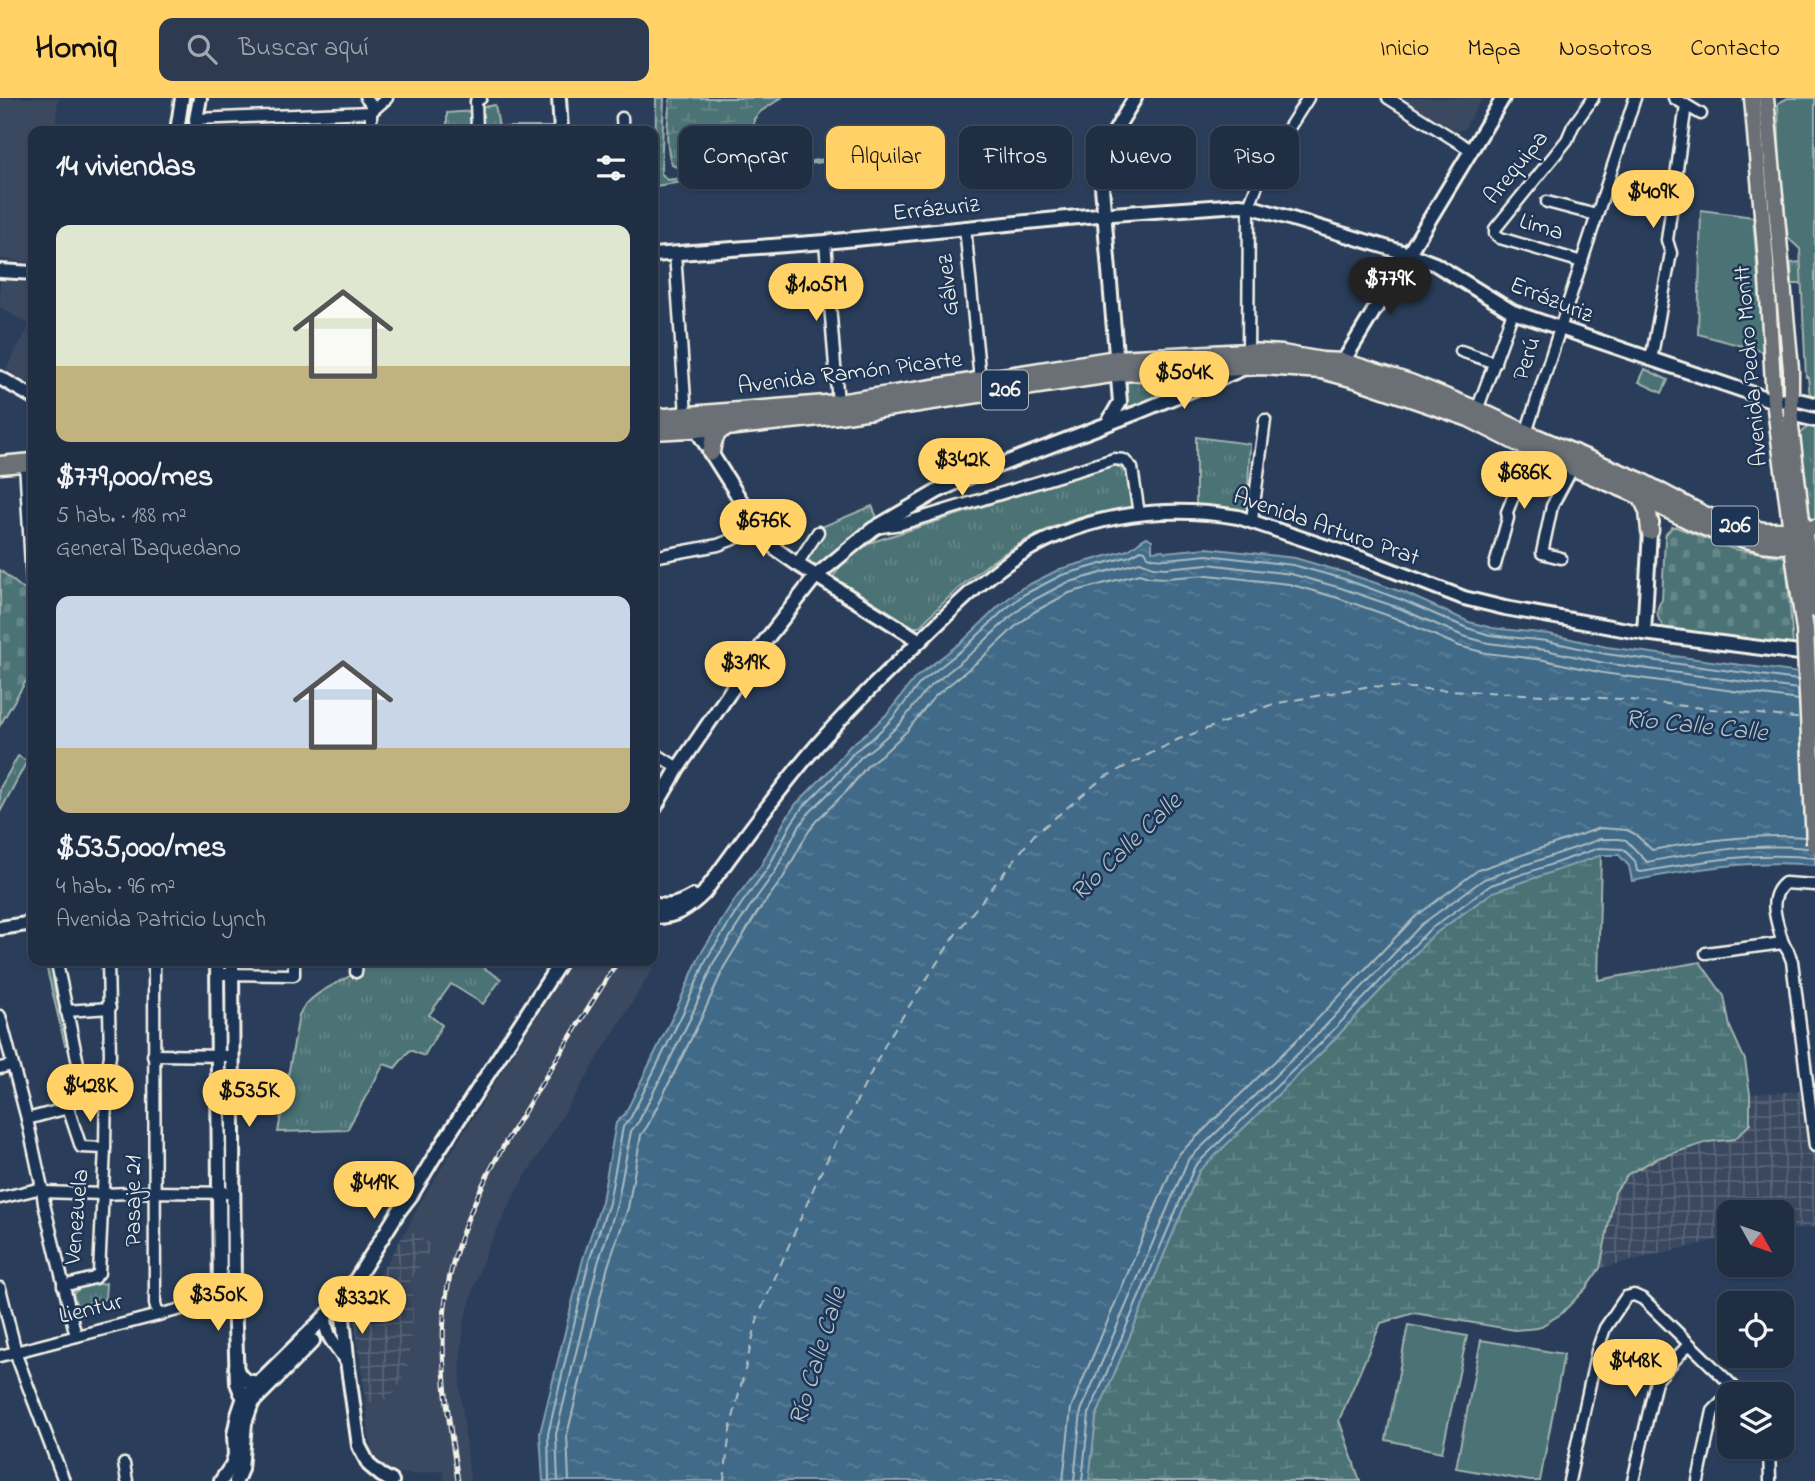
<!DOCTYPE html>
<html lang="es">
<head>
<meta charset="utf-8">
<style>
	body { margin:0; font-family:"Indie Flower",sans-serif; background:#2d3a4f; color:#f1f3f6; height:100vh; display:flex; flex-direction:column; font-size:26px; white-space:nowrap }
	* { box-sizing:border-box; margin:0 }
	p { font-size:23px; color:#a2a8b2 }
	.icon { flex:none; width:38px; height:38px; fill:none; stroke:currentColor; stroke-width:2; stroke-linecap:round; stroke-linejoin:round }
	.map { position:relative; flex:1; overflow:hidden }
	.drawer { position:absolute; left:28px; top:28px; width:630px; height:840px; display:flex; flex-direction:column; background:#202e44; border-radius:14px; box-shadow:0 2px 5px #0004,0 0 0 2px #3d4a5d }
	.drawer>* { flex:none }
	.banner { position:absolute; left:679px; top:28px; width:665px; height:63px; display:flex; gap:14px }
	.needle { width:46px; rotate:130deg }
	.controls { position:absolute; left:1717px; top:1102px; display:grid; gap:14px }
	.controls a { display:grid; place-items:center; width:77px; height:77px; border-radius:14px; background:#202e44; box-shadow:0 2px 5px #0004,0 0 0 2px #3d4a5d; font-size:35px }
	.price { position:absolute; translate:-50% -60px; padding:0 16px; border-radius:24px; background:#ffd166; color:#111; font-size:23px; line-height:46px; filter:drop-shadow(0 2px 4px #0008) }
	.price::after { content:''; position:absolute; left:50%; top:42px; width:21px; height:16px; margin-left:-10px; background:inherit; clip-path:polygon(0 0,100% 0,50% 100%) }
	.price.on { background:#222; color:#fff }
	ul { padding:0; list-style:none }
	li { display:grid; align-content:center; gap:14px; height:371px; padding:0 28px }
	li span { display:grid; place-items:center; height:217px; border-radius:14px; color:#555 }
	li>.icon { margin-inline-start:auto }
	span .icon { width:126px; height:126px; fill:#fffc; stroke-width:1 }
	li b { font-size:30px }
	h2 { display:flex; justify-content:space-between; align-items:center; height:84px; padding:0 28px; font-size:30px }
	.pill { padding:0 24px; border-radius:14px; background:#202e44; box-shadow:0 2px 5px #0004,0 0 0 2px #3d4a5d; font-size:24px; line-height:63px }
	.pill.on { background:#ffd166; color:#111 }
	header { display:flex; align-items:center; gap:42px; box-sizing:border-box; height:98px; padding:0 35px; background:#ffd166; color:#111 }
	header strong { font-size:33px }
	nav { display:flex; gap:38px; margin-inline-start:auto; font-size:24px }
	.search { width:490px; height:63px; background:#2d3a4f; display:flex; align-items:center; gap:18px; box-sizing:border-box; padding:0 24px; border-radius:14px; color:#a2a8b2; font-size:26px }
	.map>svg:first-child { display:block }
	.built { fill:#3a4960 }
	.industrial { fill:url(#industrial-grid) }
	.grass { fill:url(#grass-tufts); stroke:#a0b2ae; stroke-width:2 }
	.wetland { fill:url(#wetland-marsh); stroke:#a0b2ae; stroke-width:2 }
	.cemetery { fill:url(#cemetery-stones); stroke:#a0b2ae; stroke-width:2 }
	.pitch { fill:#4c7275; stroke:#a0b2ae; stroke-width:2 }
	.water { fill:url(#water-ripples); stroke:#88a0ae; stroke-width:2 }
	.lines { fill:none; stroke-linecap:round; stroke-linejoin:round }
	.shore { stroke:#acbbc1; stroke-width:2 }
	.ferry { stroke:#b5c2c6; stroke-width:2; stroke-dasharray:9 7; stroke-linecap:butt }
	.minor-casing { stroke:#f4f1e8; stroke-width:15 }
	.tertiary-casing { stroke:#f4f1e8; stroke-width:18 }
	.secondary-casing { stroke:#f4f1e8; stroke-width:18 }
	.primary-casing { stroke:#f4f1e8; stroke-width:19 }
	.trunk-casing { stroke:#f4f1e8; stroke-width:21 }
	.minor { stroke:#1d3557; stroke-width:10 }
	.tertiary { stroke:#1d3557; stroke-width:12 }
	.secondary { stroke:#1d3557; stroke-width:12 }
	.primary { stroke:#6b7074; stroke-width:14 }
	.trunk { stroke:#6b7074; stroke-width:16 }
	.rail-casing { stroke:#f4f1e8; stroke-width:5 }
	.rail { stroke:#1d3557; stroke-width:2.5; stroke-dasharray:8; stroke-linecap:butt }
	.trunk-bridge-casing { stroke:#f4f1e8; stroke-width:21; stroke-linecap:butt }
	.trunk-bridge { stroke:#6b7074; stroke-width:16 }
	.labels { text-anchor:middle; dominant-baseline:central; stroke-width:5; stroke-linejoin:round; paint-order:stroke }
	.shield { fill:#1d3557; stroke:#b4b9bc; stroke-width:2 }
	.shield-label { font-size:23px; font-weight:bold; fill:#f4f1e8 }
	.street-label { font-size:24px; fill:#f4f1e8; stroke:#1d3557 }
	.water-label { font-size:26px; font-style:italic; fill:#b5c2c6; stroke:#1d3557 }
</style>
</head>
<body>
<header>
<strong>Homiq</strong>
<div class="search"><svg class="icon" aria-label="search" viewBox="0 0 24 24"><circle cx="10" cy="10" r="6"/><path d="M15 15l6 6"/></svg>Buscar aquí</div>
<nav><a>Inicio</a><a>Mapa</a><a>Nosotros</a><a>Contacto</a></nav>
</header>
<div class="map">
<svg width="1815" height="1383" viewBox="0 0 1815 1383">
	<defs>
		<pattern id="industrial-grid" width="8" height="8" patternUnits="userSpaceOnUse" patternTransform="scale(1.75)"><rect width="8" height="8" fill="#3a4960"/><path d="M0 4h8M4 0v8" fill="none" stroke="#576477"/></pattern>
		<pattern id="grass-tufts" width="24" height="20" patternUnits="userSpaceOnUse" patternTransform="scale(1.75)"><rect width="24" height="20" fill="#4c7275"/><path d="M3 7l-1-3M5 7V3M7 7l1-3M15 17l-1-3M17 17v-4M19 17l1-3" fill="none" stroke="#668789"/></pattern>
		<pattern id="wetland-marsh" width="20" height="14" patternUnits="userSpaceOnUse" patternTransform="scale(1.75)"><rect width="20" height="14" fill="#4c7275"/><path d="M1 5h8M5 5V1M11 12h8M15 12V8" fill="none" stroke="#668789"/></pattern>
		<pattern id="cemetery-stones" width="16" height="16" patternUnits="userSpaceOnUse" patternTransform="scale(1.75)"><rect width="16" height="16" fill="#4c7275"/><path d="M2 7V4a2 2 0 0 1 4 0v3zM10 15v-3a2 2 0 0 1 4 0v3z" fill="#668789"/></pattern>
		<pattern id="water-ripples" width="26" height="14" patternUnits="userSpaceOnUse" patternTransform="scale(1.75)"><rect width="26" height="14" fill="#406a87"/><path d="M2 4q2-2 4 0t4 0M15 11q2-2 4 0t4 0" fill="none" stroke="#5c8098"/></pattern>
	</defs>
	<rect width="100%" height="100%" fill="#2a3e5b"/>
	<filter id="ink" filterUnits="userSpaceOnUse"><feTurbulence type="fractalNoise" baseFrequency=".0143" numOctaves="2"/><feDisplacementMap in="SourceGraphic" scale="14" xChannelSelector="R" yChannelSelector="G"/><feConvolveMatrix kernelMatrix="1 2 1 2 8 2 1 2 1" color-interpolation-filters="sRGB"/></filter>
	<g filter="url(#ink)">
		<g class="built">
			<polygon points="0,0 58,0 55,33 33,33 33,164 0,161"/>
			<polygon points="1401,0 1482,0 1464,31 1456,33"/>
			<polygon points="0,182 33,186 33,287 6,271 30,227 0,209"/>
			<polygon points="653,847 663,854 515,1095 487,1152 480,1171 464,1223 461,1258 460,1290 470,1383 445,1383 443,1372 414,1376 399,1375 386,1370 371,1352 366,1305 392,1300 413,1217 411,1182 433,1147 407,1131 423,1100 562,878 572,865 578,865 580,863 653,863"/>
		</g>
		<g class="industrial">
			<polygon points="1801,993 1811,1045 1815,1055 1815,1129 1782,1133 1782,1115 1729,1115 1729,1139 1600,1170 1615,1094 1628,1076 1658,1060 1708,1044 1735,1041 1750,1026 1750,996"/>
			<polygon points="407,1131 433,1147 411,1182 413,1217 407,1272 392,1300 366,1305 354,1215 359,1206 380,1176"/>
		</g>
		<g class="grass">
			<polygon points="189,0 195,0 192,33 181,33"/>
			<polygon points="495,7 499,29 551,29 551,33 481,33 479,10"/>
			<polygon points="474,13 474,33 447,33 447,15"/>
			<polygon points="1814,163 1815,186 1792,186 1791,165"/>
			<polygon points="1774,171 1776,172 1788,287 1783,287"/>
			<polygon points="1222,273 1133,311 1127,307 1127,285 1129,282"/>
			<polygon points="1808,329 1815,330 1815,424 1809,419 1800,336"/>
			<polygon points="1196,339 1250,346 1247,413 1242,414 1222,410 1196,408"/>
			<path d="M1113,367C1132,371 1130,393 1132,409C1117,412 1103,414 1089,417C1019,435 968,478 919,529H914L833,479L843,465L869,445Z"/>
			<polygon points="872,408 879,424 819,472 796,464 819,430"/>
			<polygon points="18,658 27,663 0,714 0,690"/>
			<polygon points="45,863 52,863 54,888 68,946 65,947"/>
			<path d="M359,863H473L501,881L483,906L451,886L429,917L442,927L424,958L410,952L395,970L384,966L347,1032L278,1034L299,917C309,895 339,885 359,873Z"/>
			<polygon points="225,962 227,963 229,1088 227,1090 225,1090 222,963"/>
			<path d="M106,1185L105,1201L77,1208L73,1196C79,1188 95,1187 106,1185Z"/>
		</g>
		<g class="wetland">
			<polygon points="656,0 664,0 661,75 667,82 812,63 872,54 871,57 655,88"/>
			<path d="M670,0H781L760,14L754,21C753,42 762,36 765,52L759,59L681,71L672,67C664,45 668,23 670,0Z"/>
			<polygon points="1601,757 1598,882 1700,864 1724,898 1730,929 1745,962 1750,996 1750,1026 1735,1041 1708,1044 1658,1060 1628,1076 1615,1094 1600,1170 1586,1190 1561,1216 1538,1230 1515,1232 1414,1215 1381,1225 1339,1322 1360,1383 1089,1383 1096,1319 1199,1073 1324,952 1433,837 1493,794"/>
		</g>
		<g class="cemetery">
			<path d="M1672,429H1676L1733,451L1786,459L1793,547L1727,541L1664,530C1657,521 1654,512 1662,502L1665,440L1666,436Z"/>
			<polygon points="0,472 33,499 33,571 0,627"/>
		</g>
		<g class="pitch">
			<polygon points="1788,0 1815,0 1815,301 1810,299 1808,279 1806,279 1800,151 1788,140 1780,74 1778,5"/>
			<polygon points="1701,112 1753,119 1764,254 1698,236"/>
			<polygon points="1645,271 1668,282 1662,295 1639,284"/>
			<polygon points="1408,1227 1467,1238 1442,1354 1386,1342"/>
			<polygon points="1481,1242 1564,1256 1540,1383 1530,1383 1456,1370"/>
		</g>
		<path class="water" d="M1147,439L1152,442V453L1163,452L1165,454L1207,450L1295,460L1346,475L1405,495L1469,524L1492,530L1549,536L1607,549L1815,577V767C1753,761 1693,771 1632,783L1629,768L1619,757H1602L1493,794L1433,837L1324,952L1199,1073L1096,1319L1089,1383H543L540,1335L583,1161L602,1103L616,1025L625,1016L676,912L700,857L736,800L762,766L785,722L796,706L828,674L850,648L869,633L888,615L915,580L964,542L999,508L1020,491L1060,471L1128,452C1135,448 1139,443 1147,439Z"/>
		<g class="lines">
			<g class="shore">
				<polyline points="549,1383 548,1336 589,1163 609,1105 623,1029 631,1019 683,915 707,860 742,805 768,770 791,726 802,710 833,679 855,653 874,639 893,620 920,585 968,547 1003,513 1023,497 1062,477 1130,458 1141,452 1145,453 1148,458 1153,460 1166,461 1207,457 1293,467 1344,481 1402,502 1467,530 1490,537 1547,543 1606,556 1798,582"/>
				<polyline points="558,1383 556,1336 598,1165 617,1107 631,1033 639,1023 691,919 714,864 749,810 775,774 798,730 808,716 839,685 861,659 879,645 900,626 926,592 974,553 1009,520 1028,505 1066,485 1140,464 1153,469 1166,470 1208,466 1291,476 1341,490 1399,510 1463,538 1488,545 1546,552 1604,565 1798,591"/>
				<polyline points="569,1383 567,1337 608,1168 628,1110 641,1037 648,1027 700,923 724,869 757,815 783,780 807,736 816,723 847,693 868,667 886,653 907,633 934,599 981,561 1016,528 1034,514 1069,495 1139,476 1149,479 1165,480 1208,477 1289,486 1338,500 1395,520 1459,548 1486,555 1544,562 1603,575 1799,602"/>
				<path d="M1063,1383L1071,1310L1175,1063L1180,1055L1306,933L1415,819L1478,772L1600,730L1627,732L1635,736L1652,752C1700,743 1756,735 1805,739"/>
				<path d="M1074,1383L1081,1313L1188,1062L1313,941L1422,826L1484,781L1601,741H1619L1626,742L1647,764C1699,754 1753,745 1807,750"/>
				<path d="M1082,1383L1089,1316L1195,1068L1319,947L1429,832L1491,787L1599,750L1623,751L1635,763L1637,773L1641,774C1698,764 1756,753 1815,760"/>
			</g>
			<polyline class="ferry" points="724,1383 730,1332 758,1219 818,1080 888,941 957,834 1034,737 1103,680 1179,641 1273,606 1370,588 1621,601 1804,621"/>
			<g class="minor-casing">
				<g id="minor">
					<polyline points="366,0 371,6 371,33"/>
					<polyline points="1388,0 1471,52"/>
					<polyline points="1674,0 1701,16"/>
					<polyline points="622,20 623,33"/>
					<polyline points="196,21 371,14 387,0"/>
					<polyline points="477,33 476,3 481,0"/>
					<polyline points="1547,104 1596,117"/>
					<polyline points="965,129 980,282"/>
					<polyline points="825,144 838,305"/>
					<polyline points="675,155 686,317"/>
					<polyline points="1582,164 1500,140 1495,136 1495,131 1567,42 1573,28 1593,0"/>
					<polyline points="1461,253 1495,265"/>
					<polyline points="1248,257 1249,108 1264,69 1308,0"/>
					<polyline points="1651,262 1671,155 1667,142 1686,7"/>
					<polyline points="1477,312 1513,214"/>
					<polyline points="1526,335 1635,0"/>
					<polyline points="25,364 32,485"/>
					<polyline points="1252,422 1265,322"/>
					<polyline points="881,429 901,426 1114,361 1124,362 1132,370 1139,416"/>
					<polyline points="653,459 718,447 736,440 757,428"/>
					<polyline points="1561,460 1542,455 1552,408 1573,369"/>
					<polyline points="797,466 818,434"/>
					<polyline points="1495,467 1508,420 1507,414 1532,352"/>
					<polyline points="653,654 678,670"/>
					<path d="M1783,845C1777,824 1766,800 1785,785L1815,787"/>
					<polyline points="1706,855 1783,845 1788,853 1792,863 1815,1048"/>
					<polyline points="59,863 58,870 81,980 67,994 68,1010 81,1049 105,1050"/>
					<polyline points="154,863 155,1206 158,1217"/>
					<polyline points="356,874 357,863"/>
					<polyline points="217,876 294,877 294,863"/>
					<polyline points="66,913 110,910"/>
					<polyline points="0,918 27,1021 42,1090 44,1106 76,1238"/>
					<polyline points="153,957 232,958"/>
					<polyline points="0,970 12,967"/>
					<polyline points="27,1021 68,1010"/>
					<polyline points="43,1094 103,1096 155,1094 233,1095"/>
					<polyline points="0,1100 42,1090"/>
					<polyline points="63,1188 94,1180 99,1175 105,1050 106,979 110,958 108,863"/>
					<polyline points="0,1190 18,1262 64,1383"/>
					<polyline points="0,1258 220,1201"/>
					<polyline points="1769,1349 1770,1383"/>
					<polyline points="124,1366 127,1383"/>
					<polyline points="1569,1383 1597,1253 1605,1230 1626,1199 1634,1197 1643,1201 1742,1297"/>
					<polyline points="1633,1383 1656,1283 1689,1246"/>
					<polyline points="1698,1383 1713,1313 1729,1297"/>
				</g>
			</g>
			<g class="tertiary-casing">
				<g id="tertiary">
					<polyline points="559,0 561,33"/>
					<polyline points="1343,264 1503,0"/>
					<polyline points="696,331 760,433 777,452 797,466 920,543"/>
					<polyline points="217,863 220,1201 234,1199"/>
					<polyline points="232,863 234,1199 237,1285 241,1295 252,1305"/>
				</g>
			</g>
			<g class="secondary-casing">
				<g id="secondary">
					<polyline points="177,33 182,0"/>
					<polyline points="197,33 196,21 200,0"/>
					<polyline points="653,157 825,144 1098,117 1239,107 1249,108 1409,156 1435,166 1513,214 1774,303 1798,302 1815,306"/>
					<polyline points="0,173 33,175"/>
					<polyline points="0,280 33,299"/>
					<polyline points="1791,316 1815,322"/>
					<path d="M1108,325L1120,304L1101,77C1103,47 1120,25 1135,0"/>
					<polyline points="1644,535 1650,433 1652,425"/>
					<polyline points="653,713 678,670 765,543 816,478 873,431 938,393 966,380 1136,315 1240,272"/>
					<path d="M653,806C668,810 679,806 693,798"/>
					<path d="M653,819C675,820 689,810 704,795C737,749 771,702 807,659C842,617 882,579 922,541C964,500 1004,458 1060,436C1117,413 1178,409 1238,419L1363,461L1464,500L1505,510L1644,535L1815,557"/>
					<polyline points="0,830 33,825"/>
					<polyline points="335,1209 341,1214 343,1220 348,1270 359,1348 369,1367 381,1377 392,1383"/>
					<path d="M325,1219C326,1242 336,1245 346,1263"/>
					<path d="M236,1269C240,1281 247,1285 259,1284"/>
					<polyline points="221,1383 232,1367 235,1357 234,1337 238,1317 244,1299 335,1209 350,1191 399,1113 412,1096 434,1059 561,863"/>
					<polyline points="236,1383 241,1371 245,1325 252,1305 313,1243"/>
				</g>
			</g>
			<g class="primary-casing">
				<g id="primary">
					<polyline points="1752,0 1766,163 1774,303 1791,433"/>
					<polyline points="1766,0 1791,271 1791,328 1803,431 1815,429"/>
				</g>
			</g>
			<g class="trunk-casing">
				<g id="trunk">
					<polyline points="653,320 838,305 1116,261 1248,254 1282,256 1322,263 1343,264 1410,285 1477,312 1526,335 1640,383 1702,416 1725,425 1764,433 1791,433 1803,431 1815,511"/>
					<polyline points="653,333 726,329 839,317 1118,275 1262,268 1322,272 1355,281 1469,320 1532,352 1636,396 1693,424 1720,435 1762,445 1780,447 1805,445"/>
					<path d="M711,354C713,342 715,334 726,329"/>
					<polyline points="0,367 33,364"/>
					<polyline points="1641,398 1648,413 1650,433"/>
					<polyline points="1791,435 1805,532"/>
				</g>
			</g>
			<use href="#minor" class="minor"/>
			<use href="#tertiary" class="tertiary"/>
			<use href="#secondary" class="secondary"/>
			<use href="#primary" class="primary"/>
			<use href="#trunk" class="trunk"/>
			<g class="rail-casing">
				<path id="rail" d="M458,1383C450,1329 440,1273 444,1219C450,1131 497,1057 542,985C567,944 593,903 618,863"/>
			</g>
			<use href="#rail" class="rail"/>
			<g class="trunk-bridge-casing">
				<polyline id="trunk-bridge" points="1805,532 1815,746"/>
			</g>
			<use href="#trunk-bridge" class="trunk-bridge"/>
		</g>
	</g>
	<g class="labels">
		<g class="shield">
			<rect x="982" y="272.5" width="46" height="39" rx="5"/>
			<rect x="1712" y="408.5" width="46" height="39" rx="5"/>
		</g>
		<g class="shield-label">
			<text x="1005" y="292">206</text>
			<text x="1735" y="428">206</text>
		</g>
		<g class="street-label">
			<text transform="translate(1517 70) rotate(-51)">Arequipa</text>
			<text transform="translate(936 112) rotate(-6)">Errázuriz</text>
			<text transform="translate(1541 130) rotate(17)">Lima</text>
			<text transform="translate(949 187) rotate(-96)">Gálvez</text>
			<text transform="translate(1551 203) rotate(22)">Errázuriz</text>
			<text transform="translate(1528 261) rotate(-72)">Perú</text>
			<text transform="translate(1752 268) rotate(-95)">Avenida Pedro Montt</text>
			<text transform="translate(850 276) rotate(-7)">Avenida Ramón Picarte</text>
			<text transform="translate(1326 430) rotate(19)">Avenida Arturo Prat</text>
			<text transform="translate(134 1103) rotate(-90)">Pasaje 21</text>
			<text transform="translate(78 1119) rotate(-85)">Venezuela</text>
			<text transform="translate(91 1212) rotate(-14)">Lientur</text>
		</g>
		<g class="water-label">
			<text transform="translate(1696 629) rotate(6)">Río Calle Calle</text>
			<text transform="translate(1127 750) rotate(-44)">Río Calle Calle</text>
			<text transform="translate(819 1259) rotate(-73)">Río Calle Calle</text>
		</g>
	</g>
</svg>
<div class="controls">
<a><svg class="needle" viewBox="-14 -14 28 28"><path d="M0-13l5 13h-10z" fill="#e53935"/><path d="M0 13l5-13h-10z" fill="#a2a8b2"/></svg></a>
<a><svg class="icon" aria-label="locate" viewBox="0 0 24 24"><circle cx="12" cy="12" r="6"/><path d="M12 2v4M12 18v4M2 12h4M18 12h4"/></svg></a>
<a><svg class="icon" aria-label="layers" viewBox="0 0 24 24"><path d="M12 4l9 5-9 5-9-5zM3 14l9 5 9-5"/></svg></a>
</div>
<b class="price" style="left:1653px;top:132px">$409K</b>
<b class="price on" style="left:1390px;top:219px">$779K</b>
<b class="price" style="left:816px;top:225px">$1.05M</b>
<b class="price" style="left:1184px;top:313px">$504K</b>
<b class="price" style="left:962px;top:400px">$342K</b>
<b class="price" style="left:1524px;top:413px">$686K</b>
<b class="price" style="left:763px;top:461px">$676K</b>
<b class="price" style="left:745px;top:603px">$319K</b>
<b class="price" style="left:90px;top:1026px">$428K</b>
<b class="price" style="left:249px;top:1031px">$535K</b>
<b class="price" style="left:374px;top:1123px">$419K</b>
<b class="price" style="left:218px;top:1235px">$350K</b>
<b class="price" style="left:362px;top:1238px">$332K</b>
<b class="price" style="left:1635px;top:1301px">$448K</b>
<div class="banner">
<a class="pill">Comprar</a>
<a class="pill on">Alquilar</a>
<a class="pill">Filtros</a>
<a class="pill">Nuevo</a>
<a class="pill">Piso</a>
</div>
<section class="drawer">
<h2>14 viviendas<svg class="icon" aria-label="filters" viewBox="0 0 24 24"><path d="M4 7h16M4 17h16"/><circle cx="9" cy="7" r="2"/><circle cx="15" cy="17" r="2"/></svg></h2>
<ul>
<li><span style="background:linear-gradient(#dfe7d0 65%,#c2b280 0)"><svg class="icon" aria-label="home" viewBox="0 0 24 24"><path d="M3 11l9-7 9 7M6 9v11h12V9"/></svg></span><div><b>$779,000/mes</b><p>5 hab. · 188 m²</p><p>General Baquedano</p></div></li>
<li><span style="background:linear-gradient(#c9d6e8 70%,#c2b280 0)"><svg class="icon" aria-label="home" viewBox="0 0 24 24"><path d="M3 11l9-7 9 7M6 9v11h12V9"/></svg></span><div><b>$535,000/mes</b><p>4 hab. · 96 m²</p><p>Avenida Patricio Lynch</p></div></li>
</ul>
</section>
</div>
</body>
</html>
